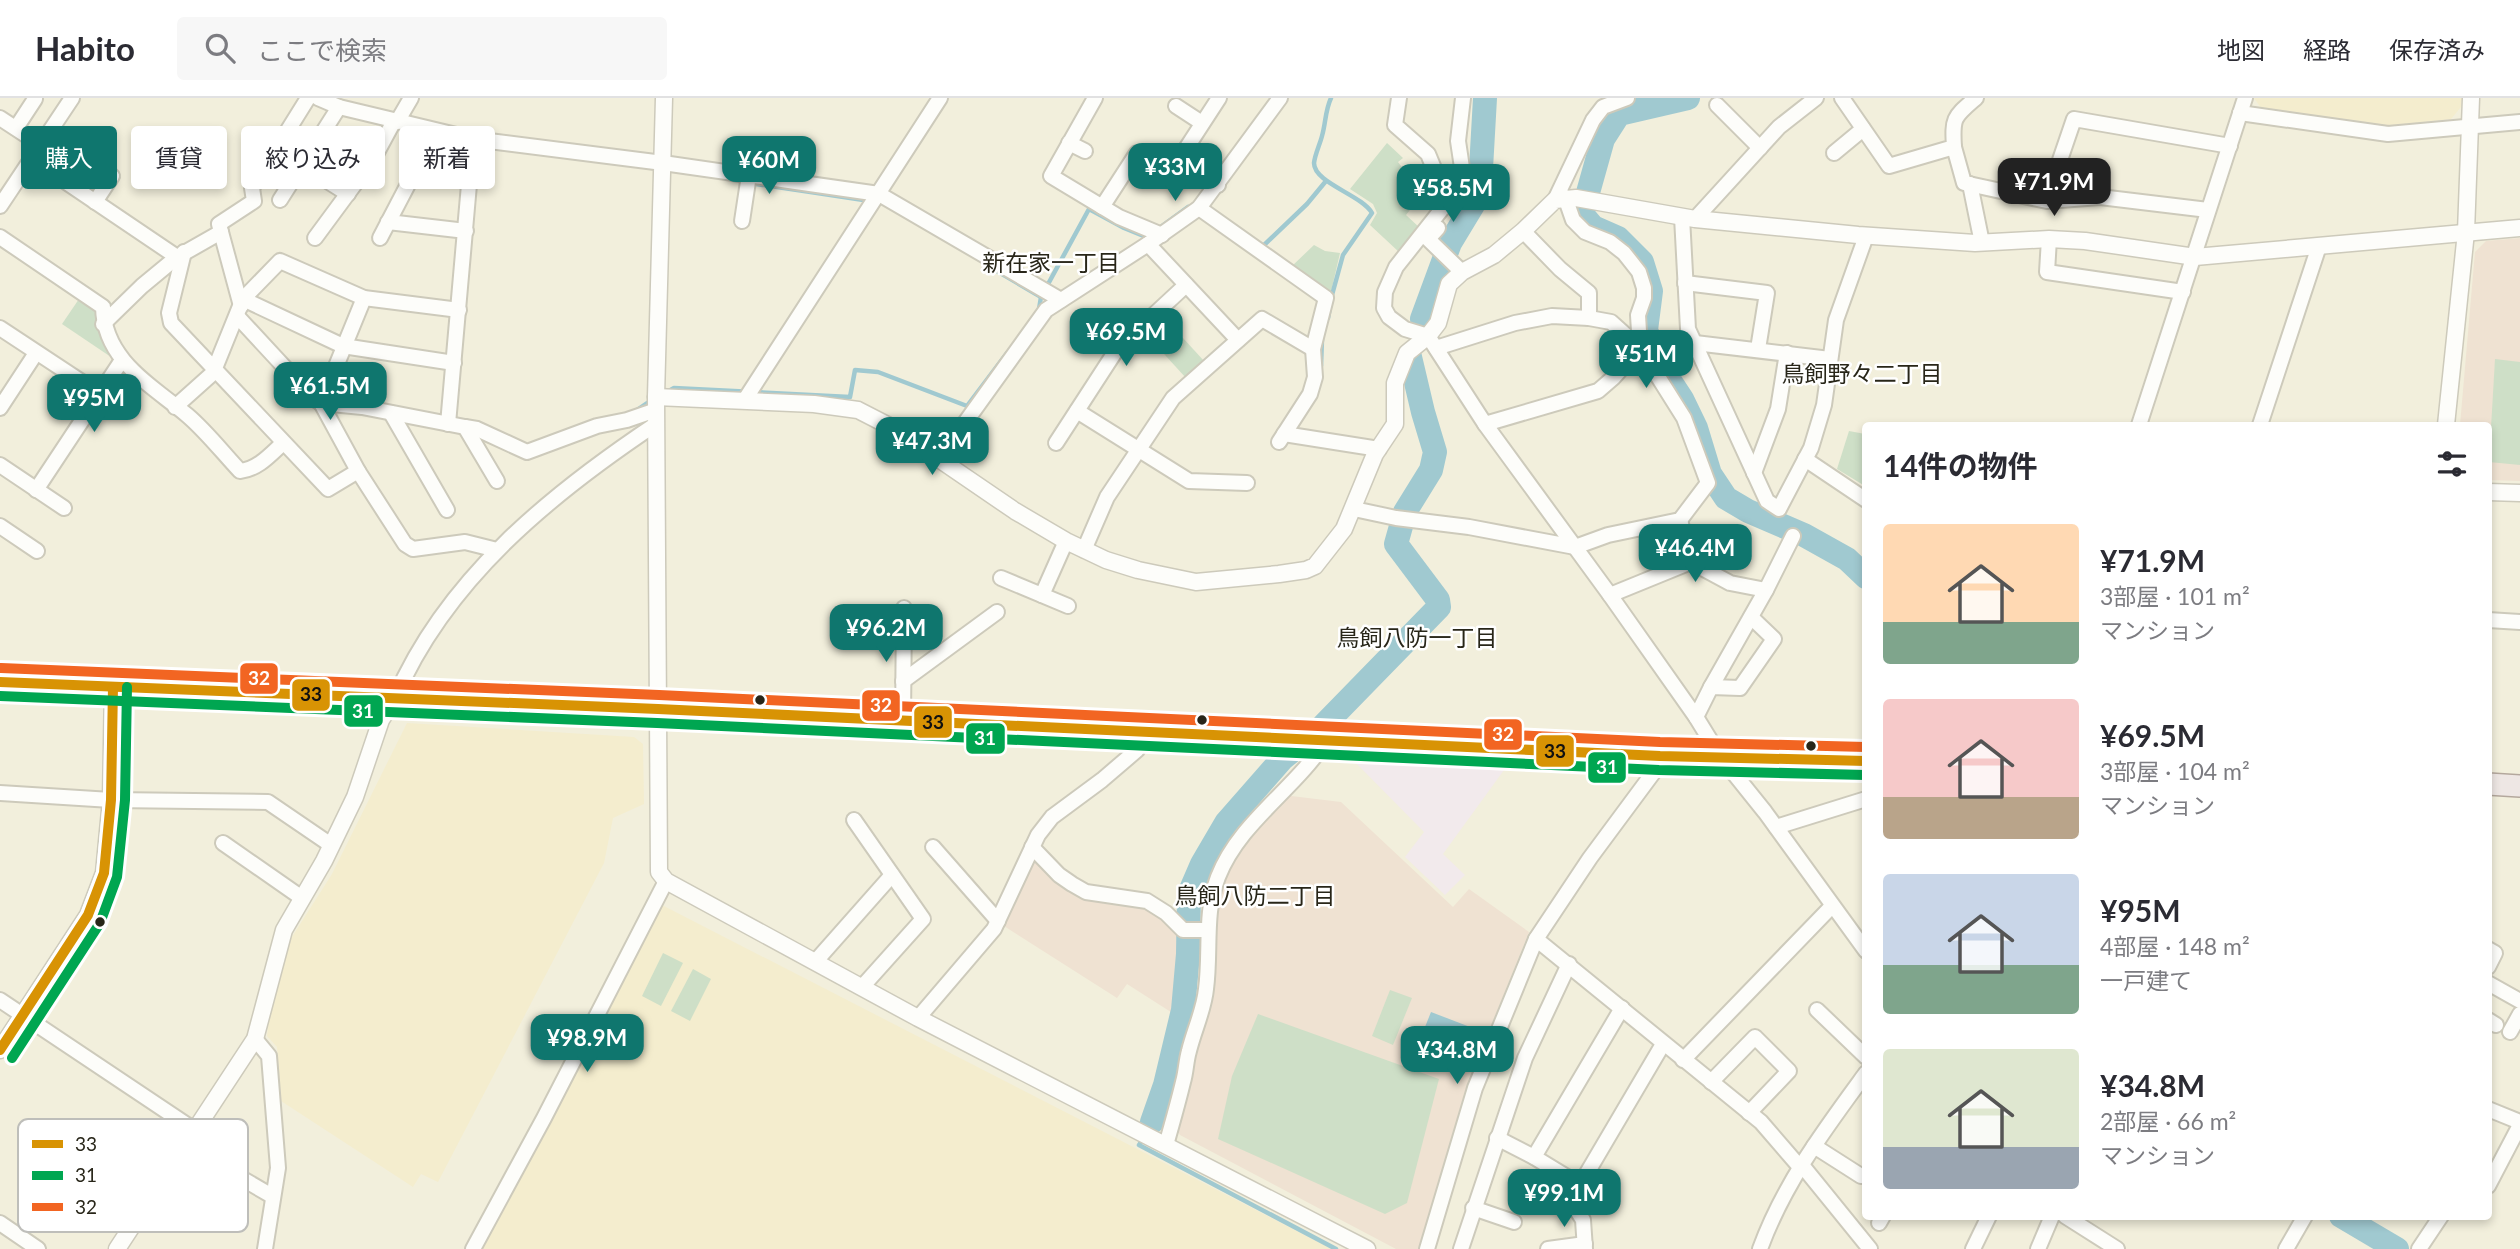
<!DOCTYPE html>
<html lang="ja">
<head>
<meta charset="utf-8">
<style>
	body { margin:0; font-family:Lato,"Noto Sans JP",sans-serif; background:#f7f7f7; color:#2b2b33; height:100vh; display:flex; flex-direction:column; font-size:26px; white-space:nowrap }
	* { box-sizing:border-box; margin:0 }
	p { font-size:23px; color:#7c7c81 }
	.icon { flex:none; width:38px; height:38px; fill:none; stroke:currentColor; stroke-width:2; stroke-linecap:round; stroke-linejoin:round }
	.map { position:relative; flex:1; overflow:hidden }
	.drawer { position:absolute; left:1862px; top:324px; width:630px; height:798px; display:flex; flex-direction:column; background:#fff; border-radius:7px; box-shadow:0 4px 10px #0003 }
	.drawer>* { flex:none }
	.banner { position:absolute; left:21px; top:28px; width:665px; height:63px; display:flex; gap:14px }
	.price { position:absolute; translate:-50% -60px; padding:0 16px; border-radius:14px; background:#0f766e; color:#fff; font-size:23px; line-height:46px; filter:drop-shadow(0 2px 4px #0008) }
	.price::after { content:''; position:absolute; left:50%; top:42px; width:21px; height:16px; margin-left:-10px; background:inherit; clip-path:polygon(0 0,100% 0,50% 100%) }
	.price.active { background:#222; color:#fff }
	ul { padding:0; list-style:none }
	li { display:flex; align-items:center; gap:21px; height:175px; padding:0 21px }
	li span { display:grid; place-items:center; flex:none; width:196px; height:140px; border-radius:7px; color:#555 }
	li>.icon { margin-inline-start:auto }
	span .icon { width:84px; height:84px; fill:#fffc; stroke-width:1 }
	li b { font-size:30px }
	h2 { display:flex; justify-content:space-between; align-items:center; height:84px; padding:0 21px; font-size:30px }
	.tag { padding:0 24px; border-radius:7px; background:#fff; box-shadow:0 4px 10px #0003; font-size:24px; line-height:63px }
	.tag.active { background:#0f766e; color:#fff }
	header { display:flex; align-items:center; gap:42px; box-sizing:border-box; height:98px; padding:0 35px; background:#fff; border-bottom:2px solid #e1e1e2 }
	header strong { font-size:33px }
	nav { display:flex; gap:38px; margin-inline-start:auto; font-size:24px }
	.search { width:490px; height:63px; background:#f7f7f7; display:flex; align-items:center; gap:18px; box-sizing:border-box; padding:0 24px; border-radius:7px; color:#7c7c81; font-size:26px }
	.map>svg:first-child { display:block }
	.built { fill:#f4edce }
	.education { fill:#efe2d2 }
	.medical { fill:#f2eaec }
	.green { fill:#cedfc7 }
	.water { fill:#a0c9d0 }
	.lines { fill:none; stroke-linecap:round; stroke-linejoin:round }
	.stream { stroke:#a0c9d0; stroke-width:4.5 }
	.river { stroke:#a0c9d0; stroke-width:24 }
	.minor-casing { stroke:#cdcabb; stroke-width:18 }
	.tertiary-casing { stroke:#cdcabb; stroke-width:19 }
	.primary-casing { stroke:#b4a89d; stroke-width:24 }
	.minor { stroke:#fdfdfa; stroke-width:14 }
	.tertiary { stroke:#fdfdfa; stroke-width:16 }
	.primary { stroke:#eee7e4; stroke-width:21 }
	.bus-1-casing { stroke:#fff; stroke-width:16 }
	.bus-2-casing { stroke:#fff; stroke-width:16 }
	.bus-3-casing { stroke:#fff; stroke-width:16 }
	.bus-1 { stroke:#d89304; stroke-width:10 }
	.bus-2 { stroke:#00a651; stroke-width:10 }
	.bus-3 { stroke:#f26522; stroke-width:10 }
	.bus-dot { fill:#282619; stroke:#fff; stroke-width:2.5 }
	.labels { text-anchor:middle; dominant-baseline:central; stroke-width:5; stroke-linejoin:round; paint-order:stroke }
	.neighbourhood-label { font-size:23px; fill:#282619; stroke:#fff }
	.key { fill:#fff; stroke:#bebeba; stroke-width:2 }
	.key-label { font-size:19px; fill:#282619 }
	.line-badge { stroke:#fff; stroke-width:2.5 }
	.badge-label { font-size:19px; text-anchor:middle; font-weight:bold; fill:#fff }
	.pale-badge-label { font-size:19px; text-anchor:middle; font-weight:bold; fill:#111 }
</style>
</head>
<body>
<header>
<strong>Habito</strong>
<div class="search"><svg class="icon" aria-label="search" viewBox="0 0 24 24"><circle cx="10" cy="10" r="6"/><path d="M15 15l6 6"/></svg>ここで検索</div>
<nav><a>地図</a><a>経路</a><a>保存済み</a></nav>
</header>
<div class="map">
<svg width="2520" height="1151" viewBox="0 0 2520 1151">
	<rect width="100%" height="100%" fill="#f2efdc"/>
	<g class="built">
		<polygon points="2254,0 2462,0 2461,9 2451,21 2391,28 2261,10"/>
		<polygon points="407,625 634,639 643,646 644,706 613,720 604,765 438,1084 421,1076 413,1089 281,1003 277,949 267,938 269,921 290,842 332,776"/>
		<polygon points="660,806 1332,1151 479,1151"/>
	</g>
	<g class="education">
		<polygon points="2520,140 2520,383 2489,382 2488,327 2460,327 2475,154 2486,143"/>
		<polygon points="1283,697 1341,704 1453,809 1469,791 1529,834 1466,990 1419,1151 1396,1151 1180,1037 1175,1028 1223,779 1244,743"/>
		<polygon points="1036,761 1067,788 1094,802 1135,804 1146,807 1185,838 1182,884 1174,916 1127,886 1117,900 1004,828"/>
	</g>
	<polygon class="medical" points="1354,663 1504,672 1443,756 1465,777 1445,797 1405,759 1424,734"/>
	<g class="green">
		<polygon points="1387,45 1403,60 1398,64 1415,87 1412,92 1420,99 1406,117 1421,131 1399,154 1370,127 1377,115 1373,106 1350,91"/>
		<polygon points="1314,147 1325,153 1340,155 1330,198 1291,169"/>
		<polygon points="79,201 98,214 111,259 62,226"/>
		<polygon points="1162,217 1204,263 1186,280 1144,234"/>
		<polygon points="2495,261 2520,264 2520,367 2489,364"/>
		<polygon points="1849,333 1865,336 1865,388 1837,371"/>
		<polygon points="663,855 683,865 661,908 642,898"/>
		<polygon points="693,871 711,881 690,923 671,913"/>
		<polygon points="1390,892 1412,900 1393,947 1372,938"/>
		<polygon points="1258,916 1439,981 1407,1105 1385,1116 1218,1041 1232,978"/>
	</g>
	<polygon class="water" points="1431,914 1478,932 1468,958 1421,939"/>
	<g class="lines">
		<g class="stream">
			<polyline points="750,85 870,103"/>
			<polyline points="1162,128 1188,109"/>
			<polyline points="1261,150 1307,106 1326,83"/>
			<polyline points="990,169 1041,199"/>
			<polyline points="1039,211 1041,199 1089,111 1124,130 1146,139"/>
			<path d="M1328,220L1332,197L1343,157L1372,115C1362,97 1314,85 1314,65C1315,56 1320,46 1322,38C1326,24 1325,13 1331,0"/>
			<polyline points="1321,268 1322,241"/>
			<polyline points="667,294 674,290 850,299 855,272 878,274 967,308 1007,255"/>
			<polyline points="637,312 653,301"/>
			<polyline points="1147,1033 1152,1024"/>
			<polyline points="1143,1041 1139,1047 1336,1151"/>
		</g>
		<g class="river">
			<polyline points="1688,0 1619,16 1603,41 1582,116 1593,129 1618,140 1642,164 1651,193 1646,232 1659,266 1682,301 1696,330 1710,376 1726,400 1748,413 1804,437 1847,461 1866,479"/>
			<polyline points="1422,221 1450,145 1473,107 1480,88 1485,0"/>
			<polyline points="1152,1024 1165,987 1183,912 1188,856 1189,796 1202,766 1226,725 1282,661 1323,628 1439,509 1438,502 1396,446 1405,414 1431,372 1435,354 1423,314 1410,259"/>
			<polyline points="2341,1118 2397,1151"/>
		</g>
		<g class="minor-casing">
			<g id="minor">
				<polyline points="318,0 339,9 473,41 663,65 879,96 1061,202"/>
				<polyline points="1095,0 1051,78 1119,119 1162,137"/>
				<polyline points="1399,0 1395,27 1428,56 1435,73 1443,110"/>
				<polyline points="1463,0 1458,43 1464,83 1396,169 1385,194 1384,210 1389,219 1405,231 1428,238 1485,326 1610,497 1696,619 1720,658 1765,714 1866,853"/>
				<path d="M1842,0L1889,68L1954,49C1952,19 1954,19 1976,0"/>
				<polyline points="1717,7 1760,50"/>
				<polyline points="1176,8 1202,25"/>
				<polyline points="2240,15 2388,36 2520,24"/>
				<polyline points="0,20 41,47"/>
				<polyline points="397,24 411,0"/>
				<polyline points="16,30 35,1"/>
				<polyline points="1069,45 1085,53"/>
				<polyline points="1954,49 1964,85 2047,103 2100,99 2208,112"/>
				<polyline points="275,53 301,70"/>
				<polyline points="1834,55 1863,31"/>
				<polyline points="32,61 177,159"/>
				<polyline points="2060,62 2074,21 2230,48"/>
				<polyline points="302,67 348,96"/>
				<polyline points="1970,86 1982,145"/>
				<polyline points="1218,87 1180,60 1219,0"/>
				<polyline points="280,102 339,9"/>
				<polyline points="1555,102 1593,22 1603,9 1627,0"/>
				<polyline points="95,104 112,78"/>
				<polyline points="0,108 72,0"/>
				<polyline points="1102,109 1137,55"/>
				<polyline points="1199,110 1326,200 1313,251 1315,279 1310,296 1279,344"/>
				<polyline points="1682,119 1688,231 1767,403 1779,411 1811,350 1824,307 1836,222 1866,138"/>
				<polyline points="1695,121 1779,29 1816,0"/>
				<polyline points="742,123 749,77"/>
				<polyline points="388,124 466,133"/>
				<polyline points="1438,130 1428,141 1462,174"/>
				<polyline points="1523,133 1560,171 1589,195 1589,220"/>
				<polyline points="221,134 241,208"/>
				<path d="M0,139L103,209C104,262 151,287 187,317C206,333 223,355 240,373C258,371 270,357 283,345"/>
				<polyline points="315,140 374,60 394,23"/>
				<polyline points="380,140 415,73 422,30"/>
				<polyline points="2049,141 2047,174 2183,194"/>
				<polyline points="1148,146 1238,242"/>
				<polyline points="184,154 169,215 171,225 328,391 358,373"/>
				<polyline points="1685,185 1767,195 1758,251"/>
				<polyline points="364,200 321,305 358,373 405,446 413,451 465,444 497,452"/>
				<polyline points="243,201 343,248 454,265"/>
				<polyline points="237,218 313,300 321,305 362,309 465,329 477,331 527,354 597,328 627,322 656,312"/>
				<polyline points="103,226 142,188 177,159 221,134 219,126 254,103 252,90 308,0"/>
				<polyline points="0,230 100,296"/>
				<polyline points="1695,245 1830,261"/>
				<polyline points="744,303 940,0"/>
				<polyline points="175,309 213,275 243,201 280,163 364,200 459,212"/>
				<polyline points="0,310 36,255"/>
				<polyline points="1077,313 1189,383 1247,385"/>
				<polyline points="391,315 447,412"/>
				<polyline points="448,326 473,41"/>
				<polyline points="1485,326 1598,293 1613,280 1640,250 1638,217 1644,200 1644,190 1639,174 1624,155 1610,144 1585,134 1573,122 1565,99"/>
				<polyline points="2139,327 2245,0"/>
				<polyline points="2260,327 2319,148"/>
				<polyline points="465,329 497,383"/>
				<polyline points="1284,336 1379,351"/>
				<polyline points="1056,345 1117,251 1186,187"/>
				<polyline points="939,361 1046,212 1148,146 1199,110 1280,0"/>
				<polyline points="1805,361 1866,402"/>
				<polyline points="0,367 64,410"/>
				<polyline points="1754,375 1778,311 1787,255"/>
				<polyline points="36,392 122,262"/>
				<polyline points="1354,411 1396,420 1469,429 1575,449 1608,437 1680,422 1708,385 1684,320 1640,250 1611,224 1589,220 1552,218 1515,225 1436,250"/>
				<polyline points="1680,422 1691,464 1730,485 1766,492"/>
				<polyline points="0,428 37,453"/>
				<polyline points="1084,452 1107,399 1173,300 1262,221 1313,251"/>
				<polyline points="1001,480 1068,508"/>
				<polyline points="1042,497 1066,443"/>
				<polyline points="1610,497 1691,464"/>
				<polyline points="2488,522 2520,524"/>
				<polyline points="903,583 997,514"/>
				<polyline points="1711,589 1766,492 1793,438"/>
				<path d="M395,600C446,481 551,396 656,326"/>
				<polyline points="1696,619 1711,589 1740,590 1774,541 1751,519"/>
				<polyline points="903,623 904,510"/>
				<polyline points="1660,658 1656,671 1590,760 1536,841 1761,1024 1799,1068"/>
				<polyline points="0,695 111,702 268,704 331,747"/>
				<polyline points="854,722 923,821 862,889"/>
				<polyline points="1776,729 1866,701"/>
				<polyline points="223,745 302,800"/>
				<polyline points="933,749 998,823"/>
				<polyline points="1032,749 1059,777 1072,786 1086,794 1147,803 1166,815 1183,832 1208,832"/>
				<polyline points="2488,851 2495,855 2488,869"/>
				<polyline points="815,864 892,777"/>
				<polyline points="2488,885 2520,903"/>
				<polyline points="0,902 196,1033"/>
				<polyline points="1622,910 1534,1059 1580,1087 1663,946"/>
				<polyline points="1817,912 1866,959"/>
				<polyline points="918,920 994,831 1038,737 1052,719 1102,682 1137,652 1145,634"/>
				<polyline points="2488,922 2496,927"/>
				<polyline points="2510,934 2520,916"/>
				<polyline points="255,941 269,958 278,1070 265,1151"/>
				<polyline points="1683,962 1832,808"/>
				<polyline points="1711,984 1755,939 1789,973 1749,1015"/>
				<polyline points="2488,1011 2520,1024"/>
				<polyline points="1497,1040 1534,1059"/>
				<path d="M1166,1047C1172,1026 1178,1005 1183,984C1186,974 1186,963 1189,953C1194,932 1204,912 1206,891C1211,854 1204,815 1218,779C1240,723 1296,691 1327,641"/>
				<polyline points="186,1048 272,1098"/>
				<polyline points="1814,1048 1861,1078"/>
				<polyline points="1801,1066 1870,1151"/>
				<polyline points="1580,1087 1571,1103 1583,1122 1585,1151"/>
				<polyline points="2488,1088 2520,1027"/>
				<polyline points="1473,1110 1514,1124"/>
				<polyline points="2065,1118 2117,1151"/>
				<polyline points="0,1125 38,1151"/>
				<polyline points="1879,1125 1883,1118"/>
				<polyline points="473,1151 544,1020 666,783"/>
				<polyline points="1427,1151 1475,990 1536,841"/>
				<polyline points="1461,1151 1525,960 1569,866"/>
				<polyline points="1548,1151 1585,1146"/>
				<path d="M1760,1151C1784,1085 1825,1031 1866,975"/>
				<polyline points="1973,1151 1989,1118"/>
				<polyline points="2038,1151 2052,1118"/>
				<polyline points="2286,1151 2305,1118"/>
				<polyline points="2419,1151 2441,1118"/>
			</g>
		</g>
		<g class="tertiary-casing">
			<g id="tertiary">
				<polyline points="664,0 656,299 659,774 666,783 918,920 1367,1151"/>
				<polyline points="656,299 814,306 858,312 895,331 1015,413 1066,443 1106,462 1138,472 1196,484 1279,476 1306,472 1315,468 1344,431 1375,356 1395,326 1395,285 1407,255 1428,238 1438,225 1449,186 1462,174 1494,157 1523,133 1555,102 1576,100 1695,121 1858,137 1975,145 2049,141 2085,143 2195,159 2520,130"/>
				<polyline points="2446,327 2466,134 2471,0"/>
				<polyline points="2488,394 2520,395"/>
				<polyline points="0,952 88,817 104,775 111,702 113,589"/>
				<polyline points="117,1151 255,941 284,832 324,763 355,699 381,622 395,600"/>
			</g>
		</g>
		<g class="primary-casing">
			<g id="primary">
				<polyline points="0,584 658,611 1660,658 1720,658 1866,663"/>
				<polyline points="2488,686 2520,688"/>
			</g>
		</g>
		<use href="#minor" class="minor"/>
		<use href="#tertiary" class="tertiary"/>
		<use href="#primary" class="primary"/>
		<g class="bus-1-casing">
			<g id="bus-1">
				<polyline points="0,584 658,611 1660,658 1866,663"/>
				<polyline points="0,952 88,817 104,775 111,702 113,589"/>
			</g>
		</g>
		<g class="bus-2-casing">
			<g id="bus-2">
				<polyline points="0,598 657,625 1659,672 1866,677"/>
				<polyline points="12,960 100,825 117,779 125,702 127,589"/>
			</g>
		</g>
		<g class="bus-3-casing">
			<polyline id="bus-3" points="1,570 659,597 1660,644 1866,649"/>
		</g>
		<use href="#bus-1" class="bus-1"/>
		<use href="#bus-2" class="bus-2"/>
		<use href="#bus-3" class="bus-3"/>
	</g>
	<g class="bus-dot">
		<circle cx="760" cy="602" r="6"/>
		<circle cx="1202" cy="622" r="6"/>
		<circle cx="1811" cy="648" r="6"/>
		<circle cx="100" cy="824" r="6"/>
	</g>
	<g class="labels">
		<g class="neighbourhood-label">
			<text x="1051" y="164">新在家一丁目</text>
			<text x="1862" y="275">鳥飼野々二丁目</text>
			<text x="1417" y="539">鳥飼八防一丁目</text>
			<text x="1255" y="797">鳥飼八防二丁目</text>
		</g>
	</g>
	<rect x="18" y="1021" width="230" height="113" rx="10" class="key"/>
	<rect x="32" y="1042" width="31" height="8" fill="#d89304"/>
	<rect x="32" y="1073" width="31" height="9" fill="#00a651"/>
	<rect x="32" y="1105" width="31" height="8" fill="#f26522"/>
	<g class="key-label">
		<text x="75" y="1053">33</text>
		<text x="75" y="1084">31</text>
		<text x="75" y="1116">32</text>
	</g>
	<g class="line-badge">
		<rect x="239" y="564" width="40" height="33" rx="7" fill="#f26522"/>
		<rect x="291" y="580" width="40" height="34" rx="7" fill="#d89304"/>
		<rect x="861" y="591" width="40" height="33" rx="7" fill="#f26522"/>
		<rect x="343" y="596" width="41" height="34" rx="7" fill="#00a651"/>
		<rect x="913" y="607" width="40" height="34" rx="7" fill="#d89304"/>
		<rect x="1483" y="620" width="40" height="33" rx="7" fill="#f26522"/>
		<rect x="965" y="624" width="41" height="33" rx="7" fill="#00a651"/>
		<rect x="1535" y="636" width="40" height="34" rx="7" fill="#d89304"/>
		<rect x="1587" y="653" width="40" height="33" rx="7" fill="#00a651"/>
	</g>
	<g class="badge-label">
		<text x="259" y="587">32</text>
		<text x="881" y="614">32</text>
		<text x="363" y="620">31</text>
		<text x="1503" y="643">32</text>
		<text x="985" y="647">31</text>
		<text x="1607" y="676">31</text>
	</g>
	<g class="pale-badge-label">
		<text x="311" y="603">33</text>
		<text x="933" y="631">33</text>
		<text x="1555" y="660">33</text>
	</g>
</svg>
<b class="price" style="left:769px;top:98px">¥60M</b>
<b class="price" style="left:1175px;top:105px">¥33M</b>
<b class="price active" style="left:2054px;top:120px">¥71.9M</b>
<b class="price" style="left:1453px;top:126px">¥58.5M</b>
<b class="price" style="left:1126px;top:270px">¥69.5M</b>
<b class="price" style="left:1646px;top:292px">¥51M</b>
<b class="price" style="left:330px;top:324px">¥61.5M</b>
<b class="price" style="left:94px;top:336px">¥95M</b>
<b class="price" style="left:932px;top:379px">¥47.3M</b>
<b class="price" style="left:1695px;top:486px">¥46.4M</b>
<b class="price" style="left:886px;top:566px">¥96.2M</b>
<b class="price" style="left:587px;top:976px">¥98.9M</b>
<b class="price" style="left:1457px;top:988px">¥34.8M</b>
<b class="price" style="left:1564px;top:1131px">¥99.1M</b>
<div class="banner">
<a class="tag active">購入</a>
<a class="tag">賃貸</a>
<a class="tag">絞り込み</a>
<a class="tag">新着</a>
</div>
<section class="drawer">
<h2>14件の物件<svg class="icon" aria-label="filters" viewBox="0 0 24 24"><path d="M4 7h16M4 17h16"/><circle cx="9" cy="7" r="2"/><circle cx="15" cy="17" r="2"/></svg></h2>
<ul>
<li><span style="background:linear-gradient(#ffd9b3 70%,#7fa58c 0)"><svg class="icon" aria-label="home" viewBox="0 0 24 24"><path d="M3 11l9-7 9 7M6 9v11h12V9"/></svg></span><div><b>¥71.9M</b><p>3部屋 · 101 m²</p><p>マンション</p></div></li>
<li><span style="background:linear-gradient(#f6c9c9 70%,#b9a48a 0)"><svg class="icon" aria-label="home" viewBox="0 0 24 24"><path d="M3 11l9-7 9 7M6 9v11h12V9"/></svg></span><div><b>¥69.5M</b><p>3部屋 · 104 m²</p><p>マンション</p></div></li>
<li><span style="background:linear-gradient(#c9d6e8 65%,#7fa58c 0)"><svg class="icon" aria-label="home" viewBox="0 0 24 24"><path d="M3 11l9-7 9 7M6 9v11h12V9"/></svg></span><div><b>¥95M</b><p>4部屋 · 148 m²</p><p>一戸建て</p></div></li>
<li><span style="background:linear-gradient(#dfe7d0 70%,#9aa5b1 0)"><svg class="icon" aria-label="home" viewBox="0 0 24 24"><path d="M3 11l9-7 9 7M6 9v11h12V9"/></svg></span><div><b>¥34.8M</b><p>2部屋 · 66 m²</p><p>マンション</p></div></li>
</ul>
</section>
</div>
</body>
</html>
